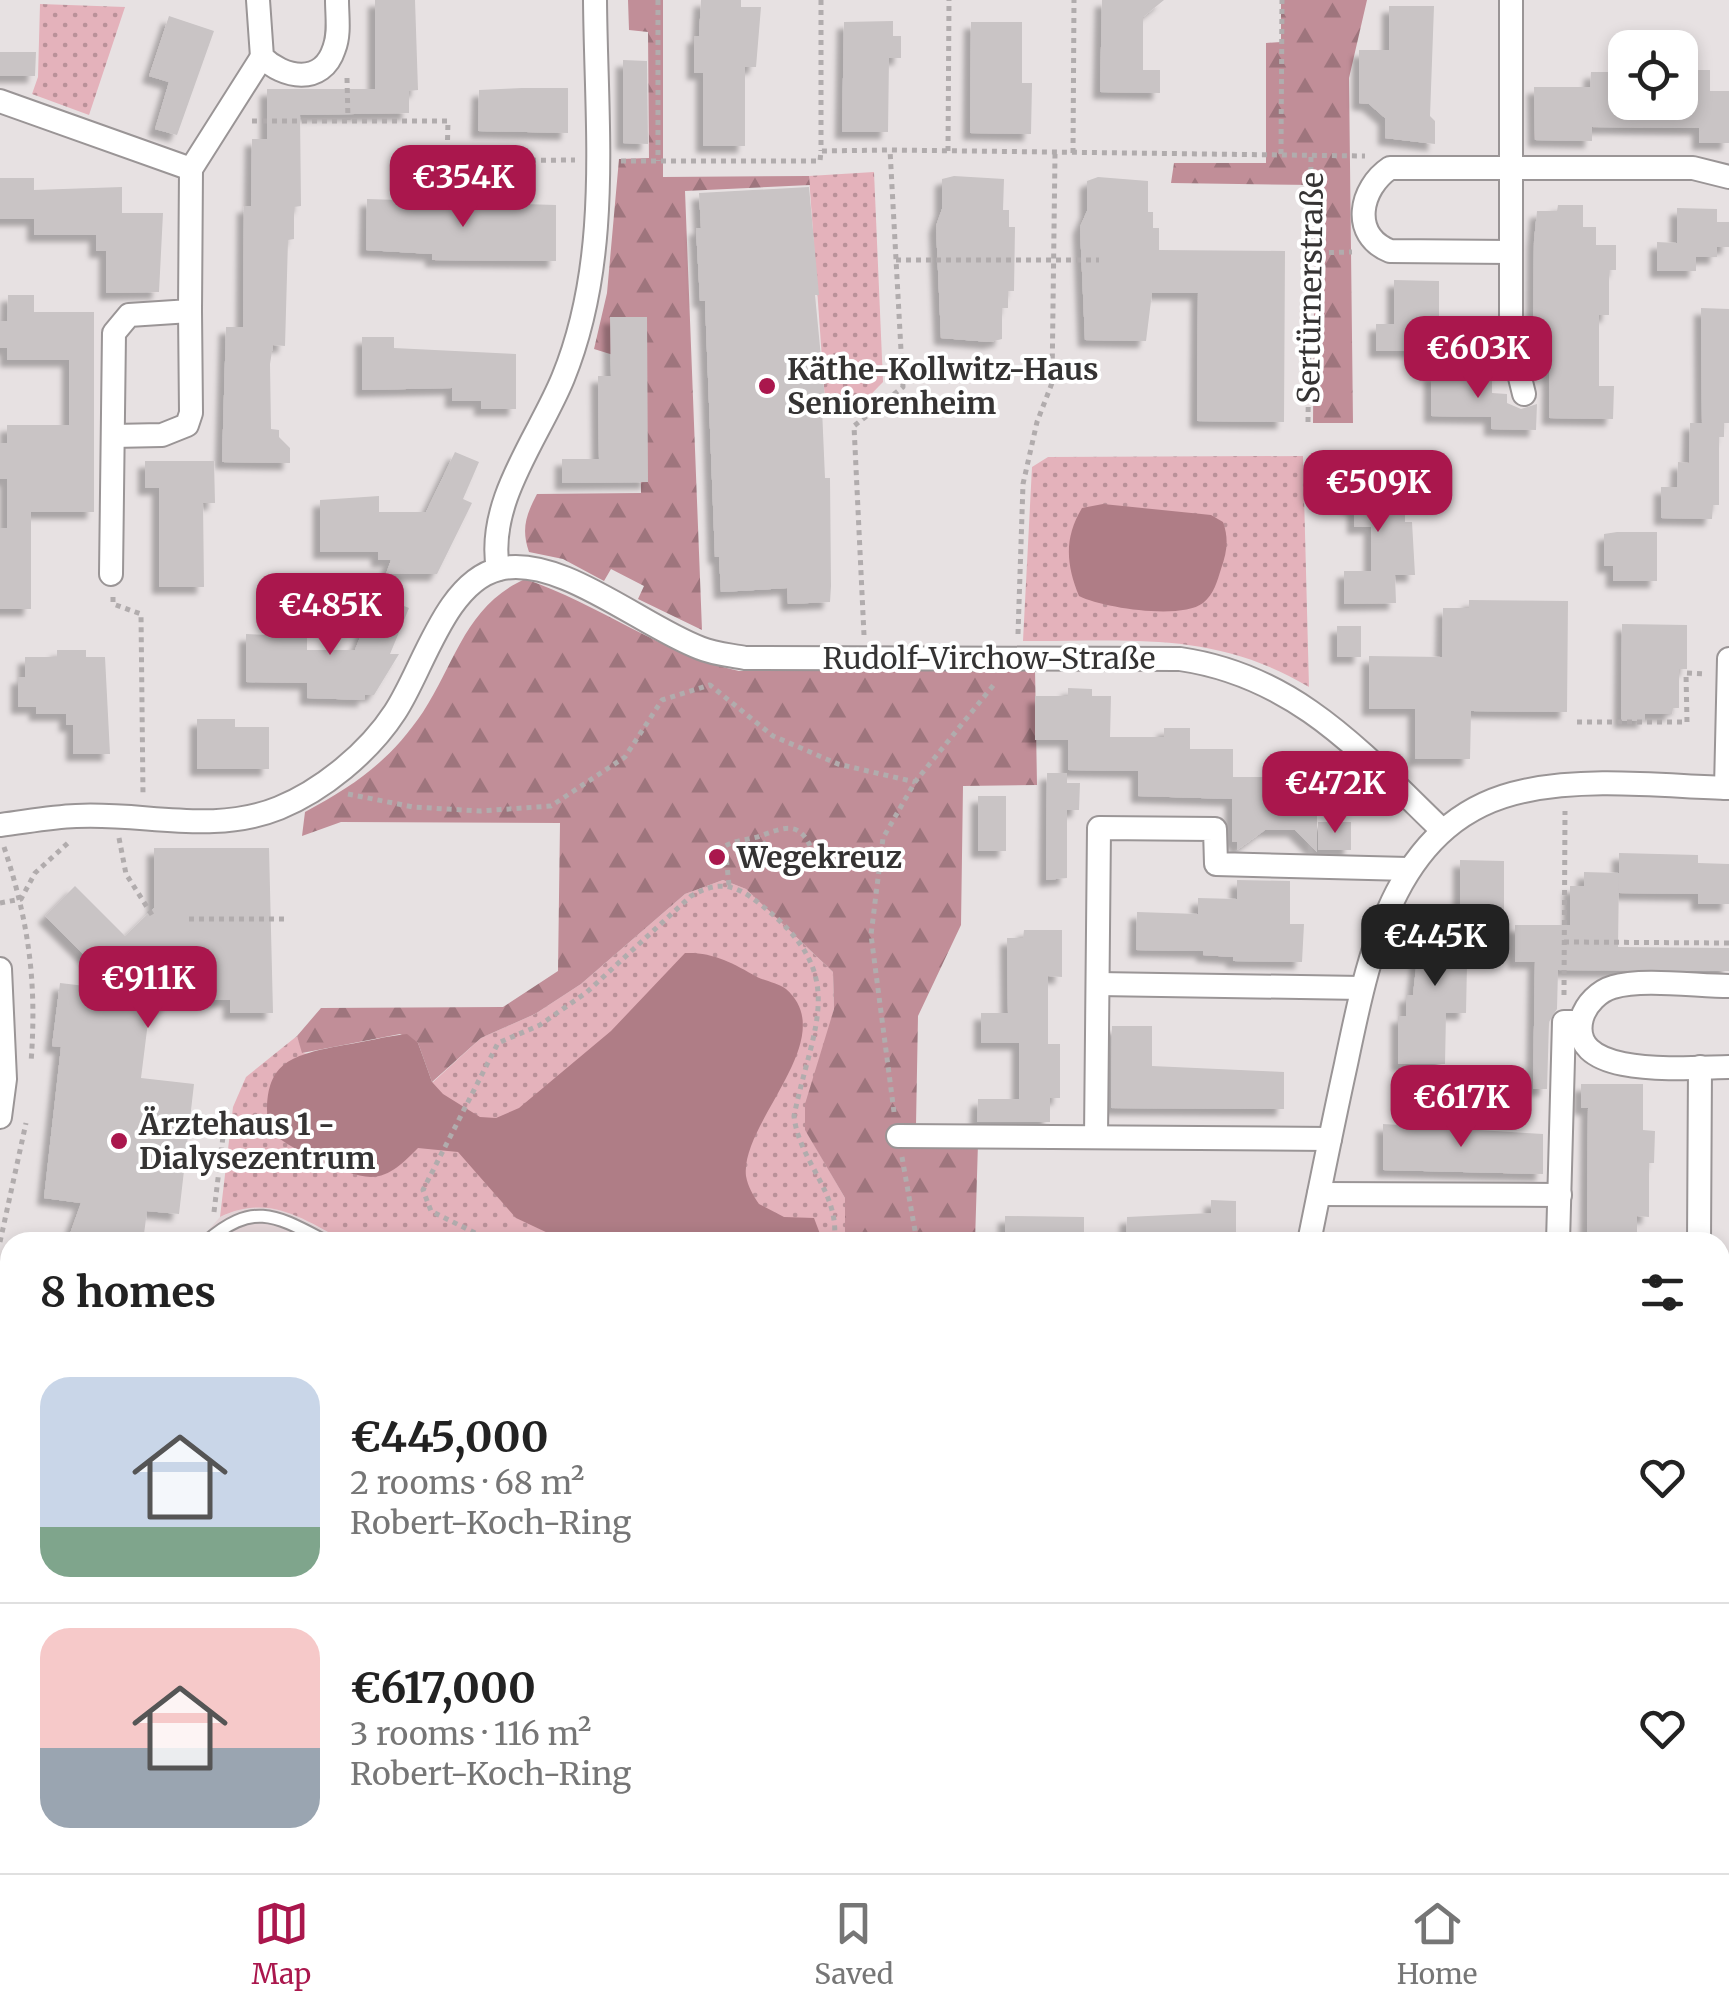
<!DOCTYPE html>
<html lang="en">
<head>
<meta charset="utf-8">
<style>
	body { margin:0; font-family:Merriweather,serif; background:#f6f6f6; color:#222; height:100vh; display:flex; flex-direction:column; font-size:38px; white-space:nowrap }
	* { box-sizing:border-box; margin:0 }
	p { font-size:32px; color:#767676 }
	.icon { flex:none; width:55px; height:55px; fill:none; stroke:currentColor; stroke-width:2; stroke-linecap:round; stroke-linejoin:round }
	.map { position:relative; flex:1; overflow:hidden }
	.details { position:absolute; left:0px; top:1232px; width:1730px; height:642px; display:flex; flex-direction:column; background:#fff; border-radius:30px 30px 0 0; box-shadow:0 5px 15px #0003 }
	.details>* { flex:none }
	.tools { position:absolute; left:1608px; top:30px; display:grid; gap:20px }
	.tools a { display:grid; place-items:center; width:90px; height:90px; border-radius:20px; background:#fff; box-shadow:0 5px 15px #0003; font-size:50px }
	.price { position:absolute; translate:-50% -85px; padding:0 22px; border-radius:20px; background:#aa174d; color:#fff; font-size:32px; line-height:65px; filter:drop-shadow(0 2px 5px #0008) }
	.price::after { content:''; position:absolute; left:50%; top:60px; width:30px; height:22px; margin-left:-15px; background:inherit; clip-path:polygon(0 0,100% 0,50% 100%) }
	.price.active { background:#222; color:#fff }
	ul { padding:0; list-style:none }
	li { display:flex; align-items:center; gap:30px; height:250px; padding:0 40px }
	li+li { border-top:2px solid #e0e0e0 }
	li span { display:grid; place-items:center; flex:none; width:280px; height:200px; border-radius:30px; color:#555 }
	li>.icon { margin-inline-start:auto }
	span .icon { width:120px; height:120px; fill:#fffc; stroke-width:1 }
	li b { font-size:42px }
	h2 { display:flex; justify-content:space-between; align-items:center; height:120px; padding:0 40px; font-size:42px }
	.tabs { display:flex; justify-content:space-around; align-items:center; height:140px; border-top:2px solid #e0e0e0; background:#fff; font-size:28px; color:#767676 }
	.tabs a { display:grid; justify-items:center; gap:5px }
	.tabs .active { color:#aa174d }
	.map>svg:first-child { display:block }
	.built { fill:#e3d4d7 }
	.grass { fill:url(#grass-dots) }
	.forest { fill:url(#forest-firs) }
	.water { fill:#af7d86 }
	.building { fill:#c9c4c5; filter:url(#shadow) }
	.lines { fill:none; stroke-linecap:round; stroke-linejoin:round }
	.lane-casing { stroke:#9a9596; stroke-width:15 }
	.street-casing { stroke:#9a9596; stroke-width:26 }
	.path { stroke:#b1acad; stroke-width:5; stroke-dasharray:5 5; stroke-linecap:butt }
	.lane { stroke:#fff; stroke-width:11 }
	.street { stroke:#fff; stroke-width:22 }
	.poi-dot { fill:#aa174d; stroke:#fff; stroke-width:4 }
	.labels { text-anchor:middle; dominant-baseline:central; stroke-width:8; stroke-linejoin:round; paint-order:stroke }
	.street-label { font-size:30px; fill:#353333; stroke:#fff }
	.poi-label { font-size:30px; font-weight:bold; fill:#353333; stroke:#fff; text-anchor:start }
</style>
</head>
<body>
<div class="map">
<svg width="1729" height="1873" viewBox="0 0 1729 1873">
	<defs>
		<pattern id="grass-dots" width="8" height="8" patternUnits="userSpaceOnUse" patternTransform="scale(2.5)"><rect width="8" height="8" fill="#e4b2bb"/><path d="M2 2h.1M6 6h.1" fill="none" stroke="#ba9199" stroke-width="1.8" stroke-linecap="round"/></pattern>
		<pattern id="forest-firs" width="22" height="20" patternUnits="userSpaceOnUse" patternTransform="scale(2.5)"><rect width="22" height="20" fill="#c18e98"/><path d="M5 1l3.5 6h-7zM16 11l3.5 6h-7z" fill="#9e757d"/></pattern>
		<filter id="shadow"><feDropShadow dx="-7" dy="7" stdDeviation="2.5" flood-color="#0004"/></filter>
	</defs>
	<rect width="100%" height="100%" fill="#e7e1e2"/>
	<g class="built">
		<polygon points="251,1205 287,1211 347,1242 198,1242 220,1217"/>
		<polygon points="0,1379 10,1385 10,1517 0,1511"/>
		<polygon points="38,1865 721,1865 717,1873 42,1873"/>
	</g>
	<g class="grass">
		<polygon points="40,4 125,7 89,115 32,94 38,77"/>
		<polygon points="874,172 883,382 851,415 826,415 809,176"/>
		<path d="M1303,456L1309,687C1213,630 1130,642 1023,641L1032,467L1048,457Z"/>
		<path d="M723,880L746,889L833,972L834,1009L805,1129L845,1198V1242H347C302,1219 270,1193 220,1217L233,1107L246,1077L297,1036L303,1053L433,1082L481,1038L535,1014L581,984L685,894Z"/>
		<polygon points="0,1511 10,1517 10,1656 0,1651"/>
		<polygon points="721,1865 846,1865 845,1873 717,1873"/>
	</g>
	<g class="forest">
		<path d="M628,0H663V177L809,176L810,185L685,191L702,630L638,599L644,586L611,569L604,581L563,559L529,552C521,529 526,515 537,494L641,493L639,363L594,349L607,293L619,159L649,158L648,32L629,30Z"/>
		<polygon points="1281,0 1367,0 1349,78 1353,423 1313,423 1315,185 1171,183 1174,163 1266,163 1266,43 1281,42"/>
		<path d="M525,579C599,604 662,654 739,671L1035,669L1037,785L963,786L961,925L918,1016L916,1125L921,1142L978,1143L975,1242H845V1198L805,1130V1104L834,1009L833,972L746,889L723,880L685,894L581,984L535,1014L481,1038L432,1082L418,1043L400,1034L302,1053L297,1036L321,1008L503,1007L558,971L560,823L341,822L302,836L305,812C355,785 390,761 423,712C456,661 466,606 525,579Z"/>
		<polygon points="846,1865 981,1865 980,1873 845,1873"/>
	</g>
	<g class="water">
		<path d="M1103,504L1211,515L1223,522C1229,539 1227,552 1221,569C1217,582 1214,594 1203,603C1181,620 1103,608 1079,596C1066,564 1064,538 1082,508Z"/>
		<path d="M685,953C713,952 733,963 757,977C766,981 778,983 786,989C842,1038 740,1122 746,1176C748,1187 753,1195 759,1204L784,1217L814,1218L823,1242H567L516,1218L458,1152L418,1148C405,1161 390,1177 371,1177C344,1176 287,1147 268,1130C262,1064 285,1056 344,1045C365,1042 386,1036 407,1034L418,1043L432,1082L443,1094L480,1117L496,1118L519,1108L611,1031Z"/>
	</g>
	<g class="building">
		<polygon points="375,0 415,0 418,90 409,91 409,113 300,115 301,206 294,207 294,239 288,240 285,346 273,345 270,364 271,429 279,430 279,437 290,448 290,463 222,462 226,327 243,327 244,206 251,206 252,139 267,139 267,89 375,89"/>
		<polygon points="701,0 741,0 741,7 761,7 756,67 745,67 745,146 703,146 703,73 694,73 694,36 699,36"/>
		<polygon points="1102,0 1164,0 1143,17 1143,70 1160,70 1160,93 1100,92"/>
		<polygon points="1389,6 1434,6 1430,116 1435,121 1435,144 1385,138 1385,118 1369,104 1359,103 1359,50 1389,50"/>
		<polygon points="169,16 214,31 177,135 155,129 169,82 149,76"/>
		<polygon points="893,21 893,36 901,36 901,58 889,58 888,132 842,132 844,22"/>
		<polygon points="971,22 1022,22 1022,83 1032,83 1031,134 970,133"/>
		<polygon points="0,52 36,52 35,76 0,76"/>
		<polygon points="623,60 647,61 648,144 623,143"/>
		<polygon points="1688,70 1710,70 1710,91 1729,91 1729,143 1699,143 1699,128 1592,127 1592,141 1535,140 1534,87 1590,87 1591,72 1625,72 1625,102 1688,102"/>
		<polygon points="522,88 568,88 568,133 478,131 479,90"/>
		<polygon points="954,176 1004,179 1003,210 1009,210 1009,227 1015,227 1014,291 1008,291 1008,308 1002,308 1002,339 990,342 941,338 936,226 942,209 942,179"/>
		<polygon points="1098,177 1148,181 1148,212 1153,212 1153,228 1159,228 1159,250 1285,251 1284,422 1197,421 1198,293 1152,293 1146,341 1085,340 1080,227 1087,211 1087,181"/>
		<polygon points="0,178 34,178 34,190 122,187 122,213 163,213 159,292 106,293 106,251 96,251 96,235 34,235 34,219 0,219"/>
		<polygon points="809,187 819,295 815,295 826,409 822,409 825,478 830,478 831,586 830,602 788,604 787,588 721,592 719,557 715,557 705,301 700,301 696,228 701,228 699,193"/>
		<polygon points="367,199 556,205 556,261 432,260 432,254 366,250"/>
		<polygon points="1558,205 1583,205 1583,227 1596,227 1596,245 1616,245 1616,270 1609,270 1609,315 1599,315 1599,386 1614,386 1613,419 1549,418 1550,336 1533,336 1534,241 1537,211 1557,211"/>
		<polygon points="1677,208 1717,209 1717,222 1729,222 1729,247 1717,247 1717,257 1696,257 1696,271 1657,271 1657,242 1677,243"/>
		<polygon points="1394,280 1439,281 1439,351 1376,351 1376,324 1394,324"/>
		<polygon points="8,295 34,295 34,312 94,312 94,512 31,512 31,609 0,609 0,528 7,528 7,479 0,479 0,443 7,443 7,425 69,425 69,360 7,360 7,348 0,348 0,321 7,321"/>
		<polygon points="1701,308 1729,309 1729,423 1724,423 1724,437 1719,437 1719,505 1713,505 1712,519 1661,518 1661,487 1677,487 1678,462 1689,463 1690,423 1702,423"/>
		<polygon points="610,317 647,317 648,482 562,483 562,459 599,459 598,376 611,376"/>
		<polygon points="362,337 394,337 394,348 516,354 516,409 481,409 481,401 452,401 452,388 362,390"/>
		<polygon points="1431,373 1492,374 1492,393 1507,394 1507,403 1521,409 1537,404 1536,430 1491,429 1491,417 1431,416"/>
		<polygon points="455,452 479,462 463,499 472,503 437,574 386,574 391,560 378,560 378,552 320,552 320,500 379,496 379,512 426,512"/>
		<polygon points="145,461 214,461 215,503 203,503 204,587 159,587 159,488 145,488"/>
		<polygon points="1393,466 1394,504 1405,504 1405,522 1412,522 1415,575 1395,575 1396,603 1344,604 1344,571 1371,571 1371,527 1354,527 1354,507 1348,507 1348,494 1342,494 1342,469"/>
		<polygon points="1617,532 1657,532 1657,581 1613,581 1613,566 1604,566 1604,534"/>
		<polygon points="377,595 409,608 390,654 399,654 374,695 365,695 365,700 307,698 307,683 246,682 246,634 307,637 307,650 355,650"/>
		<polygon points="1469,600 1568,601 1567,712 1471,711 1470,759 1415,759 1415,709 1369,709 1369,656 1442,657 1443,608 1469,608"/>
		<polygon points="1622,624 1687,625 1687,669 1679,669 1679,708 1673,708 1672,714 1645,714 1645,721 1621,721"/>
		<rect x="1337" y="626" width="24" height="31"/>
		<polygon points="57,650 86,650 86,657 105,657 110,754 73,754 73,725 66,725 66,714 36,714 36,707 18,707 18,677 25,677 25,657 57,657"/>
		<polygon points="1068,688 1092,689 1092,696 1111,696 1110,737 1164,737 1164,728 1190,728 1190,749 1233,749 1233,777 1265,777 1281,790 1289,790 1289,796 1317,801 1317,852 1295,830 1265,830 1237,850 1237,842 1232,842 1232,799 1138,796 1138,771 1068,770 1068,740 1035,740 1035,696 1068,696"/>
		<polygon points="197,719 235,719 235,727 269,727 269,769 197,769"/>
		<polygon points="1047,773 1067,773 1067,783 1080,783 1079,810 1067,810 1067,878 1046,880"/>
		<rect x="978" y="796" width="28" height="55"/>
		<rect x="1318" y="822" width="33" height="28"/>
		<polygon points="154,848 269,848 273,1013 230,1013 230,1000 172,1000 148,1022 141,1078 194,1084 179,1214 147,1211 144,1234 136,1234 135,1242 67,1242 81,1203 44,1198 61,1047 52,1046 60,983 119,990 45,916 75,886 125,936 154,908"/>
		<polygon points="1619,853 1698,855 1698,863 1729,864 1729,904 1698,904 1698,894 1619,893 1619,874 1618,947 1729,948 1729,971 1558,970 1557,1009 1549,1022 1547,1089 1533,1089 1535,962 1515,962 1515,925 1570,925 1570,886 1584,886 1584,872 1619,873"/>
		<polygon points="1460,860 1504,861 1504,910 1460,910"/>
		<polygon points="1237,880 1290,881 1290,924 1304,924 1302,962 1233,961 1233,957 1203,955 1203,951 1136,950 1137,912 1198,914 1198,898 1237,899"/>
		<polygon points="1422,914 1468,914 1466,1013 1446,1013 1445,1064 1398,1064 1398,1016 1406,1016 1406,995 1413,995"/>
		<polygon points="1024,930 1062,930 1062,977 1048,976 1048,1044 1060,1044 1060,1098 1050,1098 1050,1122 977,1122 978,1099 1019,1099 1019,1043 981,1043 981,1013 1008,1013 1007,938 1023,938"/>
		<polygon points="1112,1026 1152,1026 1152,1066 1284,1072 1284,1109 1111,1108"/>
		<polygon points="1581,1084 1643,1084 1643,1130 1655,1131 1654,1163 1649,1163 1649,1217 1637,1216 1637,1242 1587,1242 1588,1108 1581,1108"/>
		<polygon points="1383,1124 1543,1134 1543,1174 1383,1170"/>
		<polygon points="1211,1200 1236,1201 1236,1242 1126,1242 1127,1217 1211,1213"/>
		<polygon points="1005,1216 1084,1217 1084,1242 1005,1242"/>
	</g>
	<g class="lines">
		<g class="lane-casing">
			<g id="lane">
				<path d="M206,1242C254,1200 277,1216 327,1242"/>
				<polyline points="543,1865 559,1873"/>
			</g>
		</g>
		<g class="street-casing">
			<g id="street">
				<path d="M258,0L262,57C283,78 322,86 334,49C340,34 337,16 337,0"/>
				<path d="M1511,0V252L1390,251C1350,235 1360,188 1390,168H1693L1729,177"/>
				<polyline points="0,101 191,169 190,311 129,315 114,333 111,574"/>
				<polyline points="191,169 262,57"/>
				<polyline points="1511,252 1511,341 1524,394"/>
				<polyline points="113,436 162,435 187,425 191,413 190,311"/>
				<path d="M498,569C486,502 539,437 563,378C612,258 596,126 595,0"/>
				<polyline points="1726,788 1729,659"/>
				<path d="M0,825C25,822 50,817 76,816C143,812 213,835 279,808C323,790 369,752 395,712C423,670 445,582 499,569C559,554 643,627 700,648C714,654 730,655 745,658L1180,659C1296,676 1361,752 1442,830"/>
				<polyline points="0,969 5,1079 0,1117"/>
				<polyline points="1098,984 1362,988"/>
				<path d="M1729,986C1697,986 1642,978 1613,987C1599,991 1586,1004 1582,1018C1565,1081 1694,1067 1729,1067"/>
				<polyline points="898,1136 1330,1139"/>
				<polyline points="1096,1137 1099,828 1215,829 1216,864 1408,869"/>
				<polyline points="1319,1194 1560,1195"/>
				<path d="M1309,1242C1321,1183 1333,1123 1346,1064C1369,954 1394,818 1524,791C1589,777 1663,786 1729,788"/>
				<polyline points="1558,1242 1564,1022 1580,1022"/>
				<polyline points="1699,1242 1700,1067"/>
				<polyline points="1720,1292 1729,1292"/>
				<polyline points="1720,1451 1729,1451"/>
				<polyline points="1720,1530 1729,1530"/>
				<polyline points="1720,1829 1729,1829"/>
				<polyline points="1237,1873 1237,1865"/>
			</g>
		</g>
		<g class="path">
			<polyline points="658,0 658,161"/>
			<polyline points="821,0 821,151"/>
			<polyline points="347,78 348,120"/>
			<polyline points="252,121 448,121 447,161 575,160"/>
			<polyline points="948,151 949,0"/>
			<polyline points="1073,153 1074,0"/>
			<polyline points="1281,154 1282,0"/>
			<polyline points="621,161 820,161 821,151 890,150 1365,156"/>
			<polyline points="1309,253 1352,252"/>
			<polyline points="896,260 1099,260"/>
			<polyline points="1308,422 1311,155"/>
			<polyline points="113,597 113,604 141,614 143,795"/>
			<polyline points="1018,634 1023,484 1037,422 1052,383 1055,154"/>
			<polyline points="864,635 854,426 903,387 890,150"/>
			<polyline points="1577,722 1687,722 1686,673 1705,674"/>
			<polyline points="348,794 413,807 480,811 551,806 625,757 662,700 710,685 773,736 838,764 915,782"/>
			<polyline points="119,838 126,874 154,918"/>
			<path d="M4,847C29,923 37,982 31,1063"/>
			<path d="M729,885L725,846C738,839 751,840 763,835C789,825 802,823 813,853L803,863C780,862 771,857 760,837"/>
			<polyline points="0,903 21,899 35,873 69,842"/>
			<polyline points="189,919 288,919"/>
			<polyline points="1564,942 1729,943"/>
			<polyline points="1564,995 1565,811"/>
			<polyline points="894,1112 871,935 883,838 915,782 996,682"/>
			<polyline points="902,1157 917,1242"/>
			<polyline points="214,1212 227,1103"/>
			<polyline points="0,1242 26,1123"/>
			<path d="M493,1242L431,1211L423,1190L498,1043L540,1025L587,992L691,896C719,880 735,884 760,904C851,975 813,1023 794,1116C799,1162 841,1193 834,1242"/>
			<polyline points="1720,1407 1729,1407"/>
			<polyline points="0,1413 10,1418"/>
			<polyline points="0,1475 10,1480"/>
			<polyline points="0,1544 10,1549"/>
			<polyline points="0,1864 8,1868 10,1864"/>
			<polyline points="961,1873 962,1865"/>
		</g>
		<use href="#lane" class="lane"/>
		<use href="#street" class="street"/>
	</g>
	<g class="poi-dot">
		<circle cx="767" cy="386" r="10"/>
		<circle cx="717" cy="857" r="10"/>
		<circle cx="119" cy="1141" r="10"/>
	</g>
	<g class="labels">
		<g class="street-label">
			<text transform="translate(1310 288) rotate(-89)">Sertürnerstraße</text>
			<text x="989" y="658">Rudolf-Virchow-Straße</text>
		</g>
		<g class="poi-label">
			<text x="787" y="369">Käthe-Kollwitz-Haus<tspan x="787" dy="34">Seniorenheim</tspan></text>
			<text x="737" y="857">Wegekreuz</text>
			<text x="139" y="1124">Ärztehaus 1 -<tspan x="139" dy="34">Dialysezentrum</tspan></text>
		</g>
	</g>
</svg>
<div class="tools">
<a><svg class="icon" aria-label="locate" viewBox="0 0 24 24"><circle cx="12" cy="12" r="6"/><path d="M12 2v4M12 18v4M2 12h4M18 12h4"/></svg></a>
</div>
<b class="price" style="left:463px;top:230px">€354K</b>
<b class="price" style="left:1478px;top:401px">€603K</b>
<b class="price" style="left:1378px;top:535px">€509K</b>
<b class="price" style="left:330px;top:658px">€485K</b>
<b class="price" style="left:1335px;top:836px">€472K</b>
<b class="price active" style="left:1435px;top:989px">€445K</b>
<b class="price" style="left:148px;top:1031px">€911K</b>
<b class="price" style="left:1461px;top:1150px">€617K</b>
<section class="details">
<h2>8 homes<svg class="icon" aria-label="filters" viewBox="0 0 24 24"><path d="M4 7h16M4 17h16"/><circle cx="9" cy="7" r="2"/><circle cx="15" cy="17" r="2"/></svg></h2>
<ul>
<li><span style="background:linear-gradient(#c9d6e8 75%,#7fa58c 0)"><svg class="icon" aria-label="home" viewBox="0 0 24 24"><path d="M3 11l9-7 9 7M6 9v11h12V9"/></svg></span><div><b>€445,000</b><p>2 rooms · 68 m²</p><p>Robert-Koch-Ring</p></div><svg class="icon" aria-label="heart" viewBox="0 0 24 24"><path d="M12 20l-8-8c-3-5 5-10 8-4 3-6 11-1 8 4z"/></svg></li>
<li><span style="background:linear-gradient(#f6c9c9 60%,#9aa5b1 0)"><svg class="icon" aria-label="home" viewBox="0 0 24 24"><path d="M3 11l9-7 9 7M6 9v11h12V9"/></svg></span><div><b>€617,000</b><p>3 rooms · 116 m²</p><p>Robert-Koch-Ring</p></div><svg class="icon" aria-label="heart" viewBox="0 0 24 24"><path d="M12 20l-8-8c-3-5 5-10 8-4 3-6 11-1 8 4z"/></svg></li>
</ul>
</section>
</div>
<nav class="tabs">
<a class="active"><svg class="icon" aria-label="map" viewBox="0 0 24 24"><path d="M3 6l6-2 6 2 6-2v14l-6 2-6-2-6 2zM9 4v14M15 6v14"/></svg>Map</a>
<a><svg class="icon" aria-label="saved" viewBox="0 0 24 24"><path d="M7 4h10v16l-5-4-5 4z"/></svg>Saved</a>
<a><svg class="icon" aria-label="home" viewBox="0 0 24 24"><path d="M3 11l9-7 9 7M6 9v11h12V9"/></svg>Home</a>
</nav>
</body>
</html>
